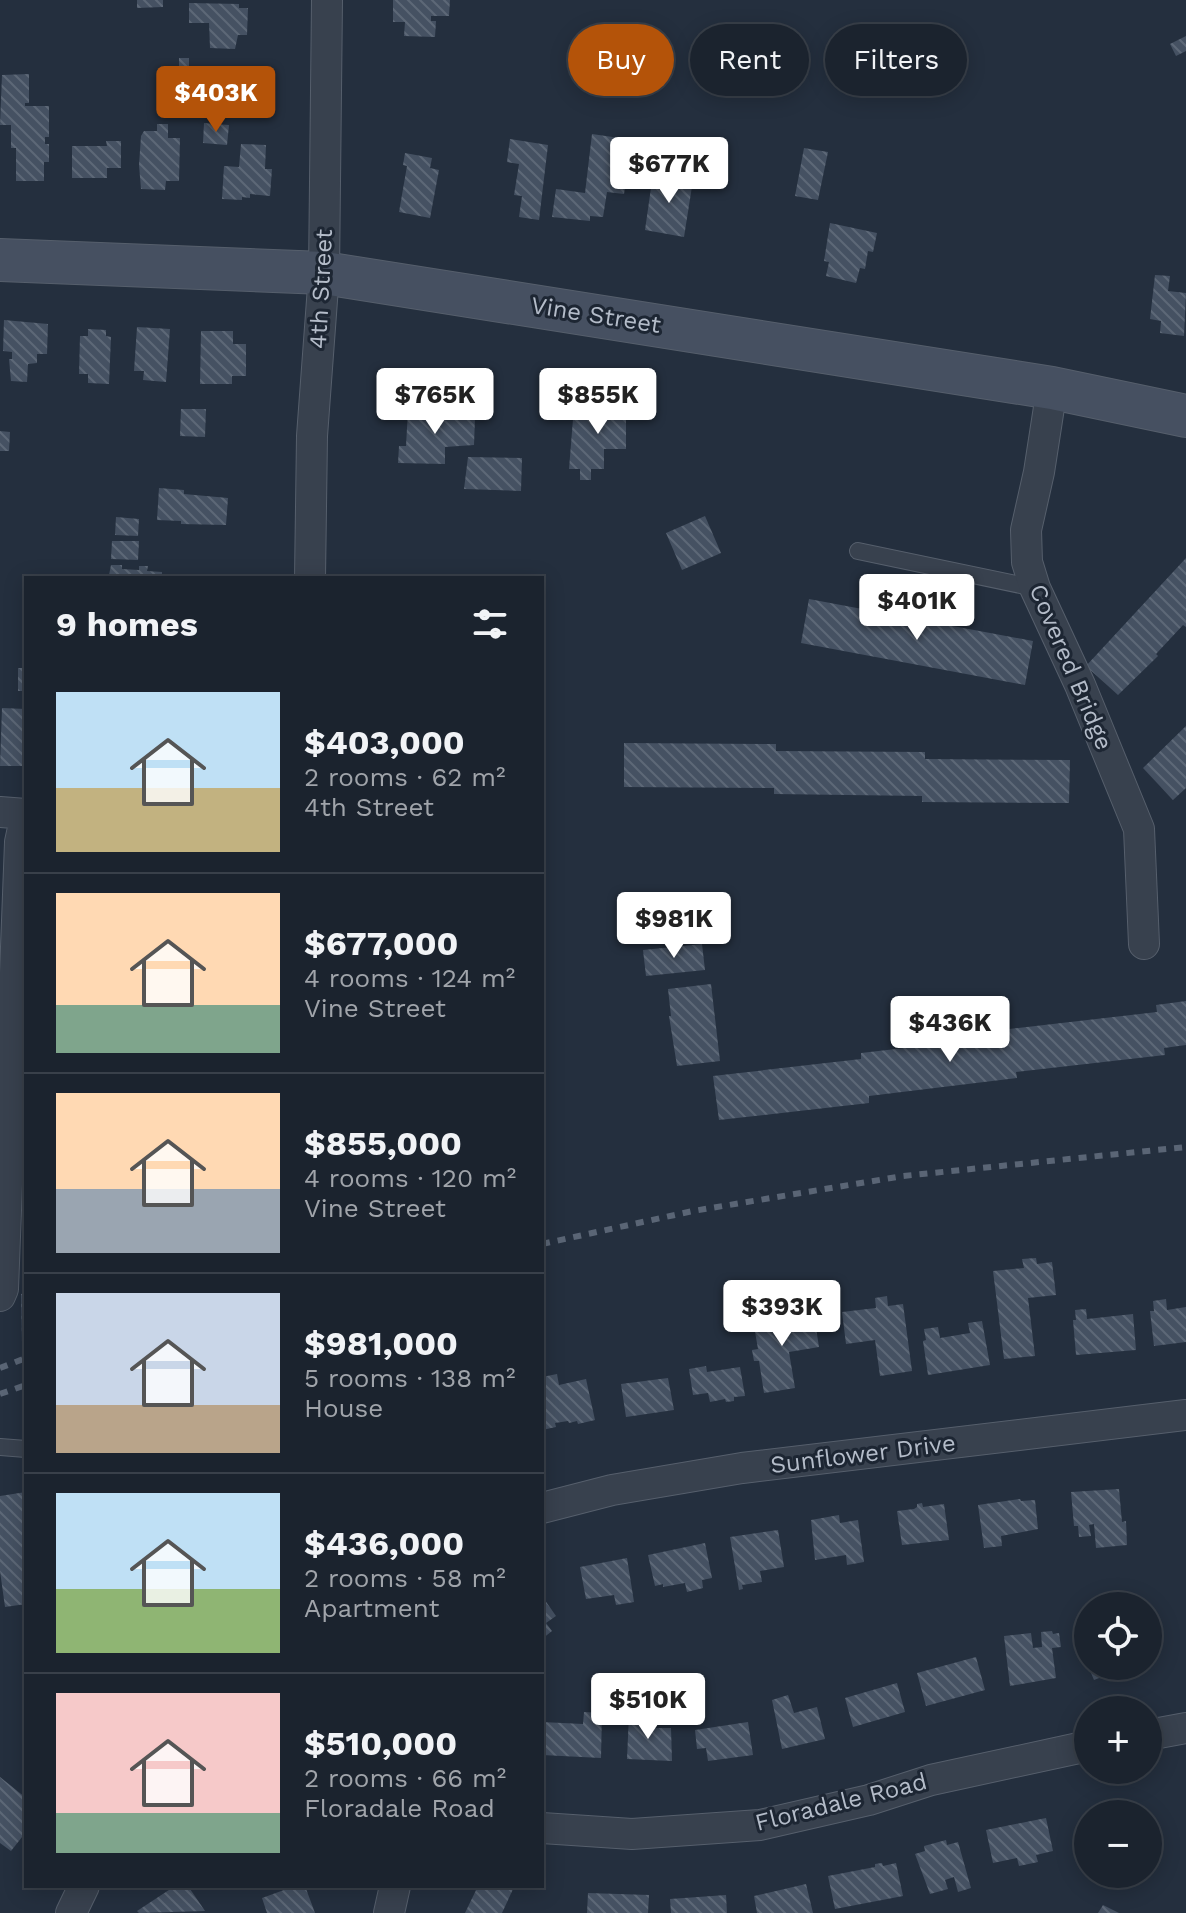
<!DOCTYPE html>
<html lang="en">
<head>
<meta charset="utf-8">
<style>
	body { margin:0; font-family:"Work Sans",sans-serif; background:#242b36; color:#f1f3f6; height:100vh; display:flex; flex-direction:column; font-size:30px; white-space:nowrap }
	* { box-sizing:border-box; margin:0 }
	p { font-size:26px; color:#a0a4aa }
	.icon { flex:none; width:44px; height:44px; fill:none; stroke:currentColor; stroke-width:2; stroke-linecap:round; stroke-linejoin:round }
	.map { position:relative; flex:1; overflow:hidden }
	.side { position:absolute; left:24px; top:576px; width:520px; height:1312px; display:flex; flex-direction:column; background:#1b232e; border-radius:0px; box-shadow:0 4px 20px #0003,0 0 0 2px #39404a }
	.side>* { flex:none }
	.hud { position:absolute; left:568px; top:24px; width:498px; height:72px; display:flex; gap:16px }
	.fabs { position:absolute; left:1074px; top:1592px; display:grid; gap:16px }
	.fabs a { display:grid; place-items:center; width:88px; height:88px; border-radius:50%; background:#1b232e; box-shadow:0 4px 20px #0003,0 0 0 2px #39404a; font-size:40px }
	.price { position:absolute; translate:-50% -68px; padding:0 18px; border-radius:8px; background:#fff; color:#222; font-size:26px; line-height:52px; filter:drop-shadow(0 2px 4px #0008) }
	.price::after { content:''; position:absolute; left:50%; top:48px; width:24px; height:18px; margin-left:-12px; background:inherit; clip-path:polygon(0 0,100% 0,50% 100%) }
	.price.on { background:#b45309; color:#fff }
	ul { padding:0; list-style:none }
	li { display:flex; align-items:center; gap:24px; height:200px; padding:0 32px }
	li+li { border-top:2px solid #39404a }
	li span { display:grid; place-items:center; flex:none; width:224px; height:160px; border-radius:0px; color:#555 }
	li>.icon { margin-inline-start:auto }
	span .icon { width:96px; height:96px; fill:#fffc; stroke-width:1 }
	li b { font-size:34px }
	h2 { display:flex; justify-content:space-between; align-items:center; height:96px; padding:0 32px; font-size:34px }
	.chip { padding:0 28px; border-radius:36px; background:#1b232e; box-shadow:0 4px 20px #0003,0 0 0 2px #39404a; font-size:28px; line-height:72px }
	.chip.on { background:#b45309; color:#fff }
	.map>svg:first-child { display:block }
	.building { fill:url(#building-back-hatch) }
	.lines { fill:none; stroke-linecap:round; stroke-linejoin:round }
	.lane-casing { stroke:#565f6c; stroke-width:18 }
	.street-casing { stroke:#565f6c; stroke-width:32 }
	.secondary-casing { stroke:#565f6c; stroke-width:44 }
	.lane { stroke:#38414e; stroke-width:16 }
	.street { stroke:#38414e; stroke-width:30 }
	.secondary { stroke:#465061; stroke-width:42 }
	.rail { stroke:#5a6575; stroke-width:6; stroke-dasharray:8 8; stroke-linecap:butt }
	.labels { text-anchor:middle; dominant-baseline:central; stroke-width:6; stroke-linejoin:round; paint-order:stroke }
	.street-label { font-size:24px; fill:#b4bcc9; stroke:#1d2633 }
</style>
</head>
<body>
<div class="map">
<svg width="1186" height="1913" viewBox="0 0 1186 1913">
	<defs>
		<pattern id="building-back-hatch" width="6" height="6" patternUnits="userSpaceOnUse" patternTransform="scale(2)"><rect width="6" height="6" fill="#455162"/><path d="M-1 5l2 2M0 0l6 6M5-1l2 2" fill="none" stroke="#5d6877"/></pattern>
	</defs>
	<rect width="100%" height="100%" fill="#242f3e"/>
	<g class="building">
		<polygon points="137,0 163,0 163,7 137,8"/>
		<polygon points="393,0 450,0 449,16 431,16 431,21 436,21 435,37 404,36 405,22 393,22"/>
		<polygon points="189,3 239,4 239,8 248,8 247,35 238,35 235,49 210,48 209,23 189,23"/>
		<polygon points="1186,36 1186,51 1176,56 1170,44"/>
		<rect x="179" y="58" width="10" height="20"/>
		<polygon points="29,74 29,103 25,103 25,106 49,106 49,137 45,137 45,144 49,144 49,162 44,162 44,181 16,181 16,148 11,148 11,125 0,125 2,75"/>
		<polygon points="204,123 229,125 227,145 203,143"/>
		<polygon points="157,124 168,124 168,138 180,138 179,181 166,181 165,190 141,189 139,165 141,136 144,131 157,131"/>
		<polygon points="592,134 633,140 624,194 607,192 603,217 590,216 590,221 552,217 556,189 585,193"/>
		<polygon points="510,139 548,145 539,220 519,217 522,196 514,195 519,164 507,162"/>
		<polygon points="106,141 121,141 121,168 107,168 107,178 72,178 72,146 107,146"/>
		<polygon points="241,144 266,145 265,169 272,169 270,196 250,194 250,198 242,197 242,200 222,199 224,166 239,167"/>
		<polygon points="804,148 828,152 818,200 795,196"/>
		<polygon points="405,153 432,158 430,168 439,170 430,218 399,212 407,166 403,165"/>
		<polygon points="653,174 693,180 684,237 645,230"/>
		<polygon points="830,223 877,233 873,252 868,251 865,269 860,268 856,283 826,276 829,262 824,261"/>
		<polygon points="1155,275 1170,276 1168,291 1186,293 1184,336 1160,333 1161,321 1150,319"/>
		<polygon points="4,320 48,324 47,354 37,354 37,363 28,364 27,382 11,381 9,359 12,359 12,352 3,351"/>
		<polygon points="137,327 170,329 166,382 143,380 144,371 134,371"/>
		<polygon points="88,329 106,330 106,336 111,337 109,384 88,383 88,374 79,374 80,336 88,336"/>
		<polygon points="201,331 233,331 233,344 246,344 246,376 232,376 232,384 200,384"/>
		<polygon points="598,396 618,397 618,402 623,402 623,405 626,405 626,449 604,449 604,469 591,469 591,480 580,480 580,469 569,469 573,419 591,419 591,404 598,404"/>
		<polygon points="432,407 442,411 462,412 461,417 475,418 474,445 445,447 445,464 398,463 399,446 406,446 408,410 426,411"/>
		<polygon points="181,409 206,409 205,437 180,436"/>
		<polygon points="0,431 10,432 9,451 0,451"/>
		<polygon points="468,457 522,458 521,491 464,489"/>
		<polygon points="159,488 184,490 184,494 228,498 226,525 181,524 181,521 157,520"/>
		<polygon points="705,516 721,553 682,570 666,533"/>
		<polygon points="116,517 139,519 138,536 115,535"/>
		<polygon points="112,541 139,541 138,560 111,559"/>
		<polygon points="1186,558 1186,627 1183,625 1156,654 1158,656 1118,695 1086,666"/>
		<polygon points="111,565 122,565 122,569 139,570 139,566 148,566 147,571 162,572 162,578 91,578 91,574 109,575"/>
		<polygon points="809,599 1033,641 1025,685 801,643"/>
		<rect x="18" y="668" width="8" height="23"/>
		<polygon points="2,708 26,709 24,766 0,766"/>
		<polygon points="1186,726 1186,788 1173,800 1143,768"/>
		<polygon points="624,743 776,744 776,751 925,752 925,759 1070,760 1069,803 922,802 922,796 774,794 774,788 624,787"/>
		<polygon points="702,944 705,970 646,976 643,950"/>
		<polygon points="711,984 720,1061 677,1066 669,1016 671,1016 668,989"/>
		<polygon points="1186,1001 1186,1045 1164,1048 1165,1055 1016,1072 1017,1078 869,1096 869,1103 719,1120 713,1076 861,1059 861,1053 1009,1036 1009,1029 1157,1012 1156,1005"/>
		<polygon points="1036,1258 1037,1264 1052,1262 1056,1295 1028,1298 1035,1356 1004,1359 993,1271 1024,1268 1022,1259"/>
		<polygon points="26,1293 26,1341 22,1342 21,1294"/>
		<polygon points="887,1296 888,1306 903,1304 912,1371 880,1376 875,1340 846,1344 842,1312 876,1308 875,1298"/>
		<polygon points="1166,1299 1167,1310 1186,1307 1186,1342 1154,1346 1150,1311 1154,1311 1153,1301"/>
		<polygon points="1086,1309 1087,1319 1133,1314 1136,1350 1076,1355 1073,1320 1076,1320 1075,1310"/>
		<polygon points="793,1310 795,1319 814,1315 819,1347 789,1352 795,1388 764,1393 759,1361 754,1361 752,1350 758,1349 754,1326 773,1323 772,1313"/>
		<polygon points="982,1321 990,1365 928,1375 923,1341 926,1340 924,1329 938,1327 940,1338 970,1333 968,1323"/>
		<polygon points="706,1366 707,1372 740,1367 745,1396 734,1397 734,1401 726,1402 725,1399 710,1402 708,1393 693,1395 689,1369"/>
		<polygon points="557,1374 559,1385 586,1379 595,1420 578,1424 577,1421 569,1423 568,1421 555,1423 556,1427 542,1430 542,1377"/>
		<polygon points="668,1378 674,1410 626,1417 621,1384"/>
		<polygon points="1119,1489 1122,1522 1126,1521 1127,1545 1096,1548 1094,1524 1089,1525 1091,1536 1079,1537 1078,1526 1074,1526 1071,1492"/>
		<polygon points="26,1492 26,1604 5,1607 0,1571 0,1496"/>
		<polygon points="1020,1499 1021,1501 1035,1500 1038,1529 1001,1536 1002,1546 984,1548 978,1505"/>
		<polygon points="922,1503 923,1507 944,1504 949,1540 902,1545 897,1511 914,1509 917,1507 917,1504"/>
		<polygon points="839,1515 840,1523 858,1520 864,1562 847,1565 846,1555 815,1560 811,1520"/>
		<polygon points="778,1530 784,1567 760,1571 762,1582 742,1585 743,1589 739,1590 730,1537"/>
		<polygon points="705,1543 712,1578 702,1580 703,1588 687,1592 685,1583 663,1587 663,1584 655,1586 648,1555"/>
		<polygon points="627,1558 634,1602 616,1605 614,1595 586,1599 580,1567"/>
		<polygon points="542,1596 556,1616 546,1623 552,1631 542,1639"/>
		<polygon points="1052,1631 1053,1634 1059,1633 1061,1647 1052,1648 1056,1678 1010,1686 1004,1636 1031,1633 1033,1648 1042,1647 1041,1632"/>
		<polygon points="1088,1644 1088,1666 1120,1666 1122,1669 1094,1680 1080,1647"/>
		<polygon points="976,1657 985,1690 926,1706 917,1673"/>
		<polygon points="897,1683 905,1712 853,1727 845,1698"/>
		<polygon points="788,1695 794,1713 817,1707 825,1739 782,1749 772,1700"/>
		<polygon points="584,1712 602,1713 601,1758 542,1755 542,1722 583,1724"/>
		<polygon points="629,1714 647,1714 647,1728 671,1728 672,1761 627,1759"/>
		<polygon points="748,1722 753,1755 708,1761 706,1748 697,1749 695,1730"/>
		<polygon points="0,1777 26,1798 26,1832 11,1851 0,1843"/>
		<polygon points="1046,1818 1053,1851 1036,1855 1038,1862 1019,1866 1017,1858 993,1863 986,1830"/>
		<polygon points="946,1840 947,1845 958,1842 971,1888 958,1892 954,1877 945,1880 948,1889 930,1894 915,1854 925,1851 924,1846"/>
		<polygon points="882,1863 883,1866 896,1863 903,1896 835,1909 828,1876 875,1867 875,1864"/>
		<polygon points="806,1884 813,1913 757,1913 754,1896"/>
		<polygon points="175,1886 188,1886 205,1911 139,1913 137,1911"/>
		<polygon points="295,1886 305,1886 315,1913 267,1913 262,1898"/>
		<polygon points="478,1886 511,1886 514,1887 502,1913 465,1913"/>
		<polygon points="588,1893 649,1895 648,1913 587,1913"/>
		<polygon points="726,1895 727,1913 671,1913 670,1899"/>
		<polygon points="1103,1905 1119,1913 1098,1913"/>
	</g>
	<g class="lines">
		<g class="lane-casing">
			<g id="lane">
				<polyline points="858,551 1035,588"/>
				<polyline points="0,1447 26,1449"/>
			</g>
		</g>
		<g class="street-casing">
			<g id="street">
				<polyline points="1052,388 1039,472 1026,530 1027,562 1035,588 1080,685 1139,829 1144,944"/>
				<polyline points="310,578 312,436 324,273 327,0"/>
				<polyline points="0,812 26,814 20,842 3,1289 0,1296"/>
				<polyline points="542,1508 612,1490 742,1468 1186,1415"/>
				<polyline points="1148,1735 1186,1728"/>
				<polyline points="542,1828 632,1834 760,1825 869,1800 931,1780 1088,1746"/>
				<polyline points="71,1913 84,1886"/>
				<polyline points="389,1913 395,1886"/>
			</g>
		</g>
		<g class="secondary-casing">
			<polyline id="secondary" points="0,260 324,273 1052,388 1186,416"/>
		</g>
		<use href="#lane" class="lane"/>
		<use href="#street" class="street"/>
		<use href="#secondary" class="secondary"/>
		<g class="rail">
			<polyline points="542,1244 693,1211 903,1176 1186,1147"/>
			<polyline points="0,1368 26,1358"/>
			<polyline points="0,1394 26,1385"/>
		</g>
	</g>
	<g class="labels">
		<g class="street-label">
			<text transform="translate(321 289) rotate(-87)">4th Street</text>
			<text transform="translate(596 315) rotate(9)">Vine Street</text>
			<text transform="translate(1071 667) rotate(67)">Covered Bridge</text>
			<text transform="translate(863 1454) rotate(-7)">Sunflower Drive</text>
			<text transform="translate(841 1802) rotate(-14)">Floradale Road</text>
		</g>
	</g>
</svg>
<div class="fabs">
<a><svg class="icon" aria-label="locate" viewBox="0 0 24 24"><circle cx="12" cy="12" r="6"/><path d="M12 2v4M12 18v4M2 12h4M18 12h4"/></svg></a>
<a>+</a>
<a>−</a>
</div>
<b class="price on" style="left:216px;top:134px">$403K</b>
<b class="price" style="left:669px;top:205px">$677K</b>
<b class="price" style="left:435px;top:436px">$765K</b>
<b class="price" style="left:598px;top:436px">$855K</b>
<b class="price" style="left:917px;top:642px">$401K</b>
<b class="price" style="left:674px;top:960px">$981K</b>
<b class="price" style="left:950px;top:1064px">$436K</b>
<b class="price" style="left:782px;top:1348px">$393K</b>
<b class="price" style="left:648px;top:1741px">$510K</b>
<div class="hud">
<a class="chip on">Buy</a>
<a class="chip">Rent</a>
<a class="chip">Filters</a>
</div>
<section class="side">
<h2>9 homes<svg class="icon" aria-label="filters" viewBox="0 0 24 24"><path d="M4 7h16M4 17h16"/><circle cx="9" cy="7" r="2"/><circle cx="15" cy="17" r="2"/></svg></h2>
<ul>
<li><span style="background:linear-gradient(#bfe0f5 60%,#c2b280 0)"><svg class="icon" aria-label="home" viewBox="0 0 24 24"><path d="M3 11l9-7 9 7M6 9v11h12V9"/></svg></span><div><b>$403,000</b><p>2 rooms · 62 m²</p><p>4th Street</p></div></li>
<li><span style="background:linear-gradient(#ffd9b3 70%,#7fa58c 0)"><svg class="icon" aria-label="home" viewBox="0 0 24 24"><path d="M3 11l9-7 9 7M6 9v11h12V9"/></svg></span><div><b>$677,000</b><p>4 rooms · 124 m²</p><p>Vine Street</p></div></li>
<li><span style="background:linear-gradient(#ffd9b3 60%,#9aa5b1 0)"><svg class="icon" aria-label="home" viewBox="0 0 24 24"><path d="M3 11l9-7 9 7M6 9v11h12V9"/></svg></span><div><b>$855,000</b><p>4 rooms · 120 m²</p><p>Vine Street</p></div></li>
<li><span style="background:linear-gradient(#c9d6e8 70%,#b9a48a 0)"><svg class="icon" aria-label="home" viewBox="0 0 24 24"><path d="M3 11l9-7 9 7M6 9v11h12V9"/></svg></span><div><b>$981,000</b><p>5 rooms · 138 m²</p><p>House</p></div></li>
<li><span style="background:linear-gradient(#bfe0f5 60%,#8fb573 0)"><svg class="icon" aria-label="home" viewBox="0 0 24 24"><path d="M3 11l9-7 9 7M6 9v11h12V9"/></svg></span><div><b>$436,000</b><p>2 rooms · 58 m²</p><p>Apartment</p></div></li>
<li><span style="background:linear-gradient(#f6c9c9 75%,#7fa58c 0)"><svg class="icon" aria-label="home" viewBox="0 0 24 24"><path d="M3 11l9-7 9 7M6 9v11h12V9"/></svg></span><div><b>$510,000</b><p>2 rooms · 66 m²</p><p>Floradale Road</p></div></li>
</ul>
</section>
</div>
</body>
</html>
